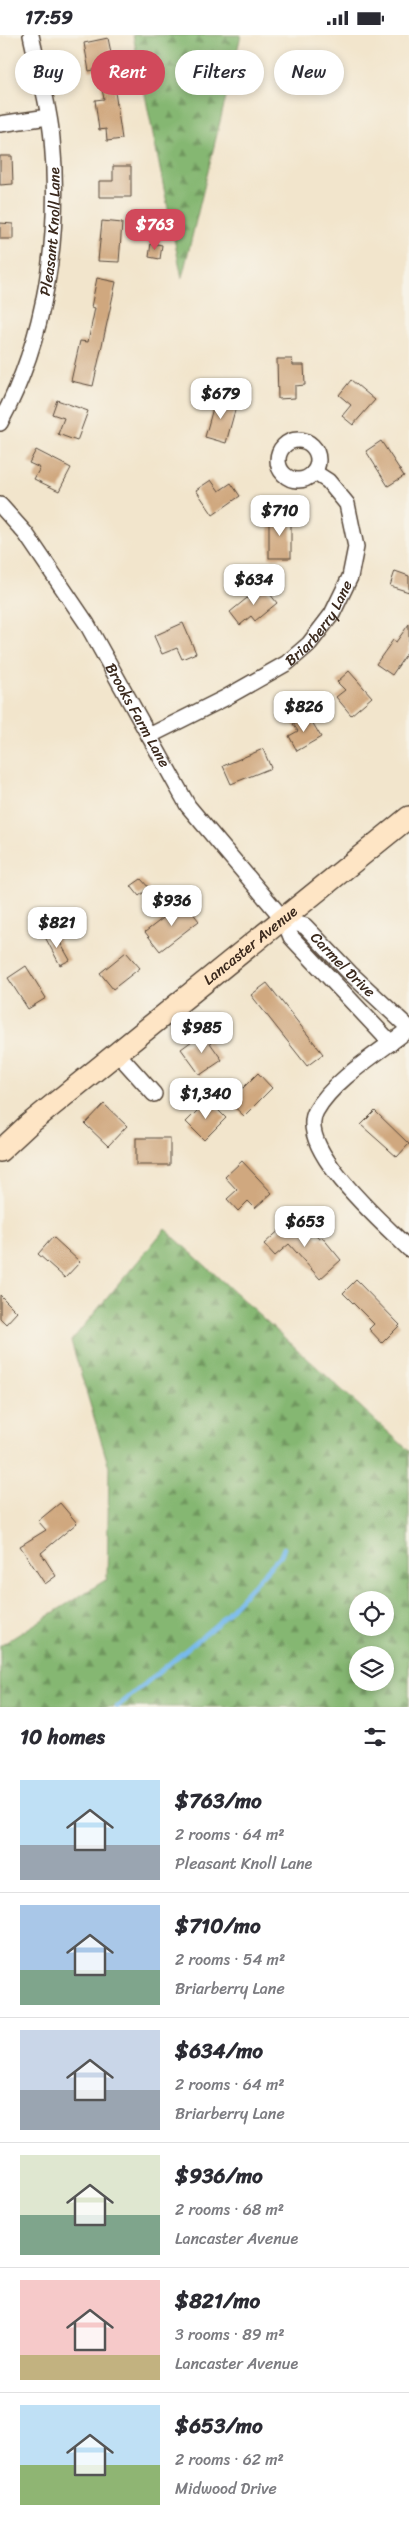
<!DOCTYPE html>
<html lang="en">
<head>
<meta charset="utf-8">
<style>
	body { margin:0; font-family:Sriracha,sans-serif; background:#f2f2f3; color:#2b2b33; height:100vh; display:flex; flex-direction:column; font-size:19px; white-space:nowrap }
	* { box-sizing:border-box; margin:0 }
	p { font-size:16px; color:#7c7c81 }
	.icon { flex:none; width:28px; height:28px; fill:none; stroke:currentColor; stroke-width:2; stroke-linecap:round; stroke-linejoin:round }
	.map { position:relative; height:1672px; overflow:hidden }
	.drawer { display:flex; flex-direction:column; background:#fff; flex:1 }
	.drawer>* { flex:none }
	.top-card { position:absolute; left:15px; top:15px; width:380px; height:45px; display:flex; gap:10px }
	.tools { position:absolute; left:349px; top:1556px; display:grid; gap:10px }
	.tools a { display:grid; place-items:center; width:45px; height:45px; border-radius:50%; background:#fff; box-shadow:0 2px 8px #0003; font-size:25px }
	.price { position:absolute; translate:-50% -42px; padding:0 11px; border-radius:10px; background:#fff; color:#222; font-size:16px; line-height:32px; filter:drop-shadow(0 1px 2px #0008) }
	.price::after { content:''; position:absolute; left:50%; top:30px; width:15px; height:11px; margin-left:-8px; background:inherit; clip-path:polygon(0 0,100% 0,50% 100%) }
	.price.selected { background:#d1495b; color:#fff }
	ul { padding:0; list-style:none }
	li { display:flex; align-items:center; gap:15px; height:125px; padding:0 20px }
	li+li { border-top:1px solid #e1e1e2 }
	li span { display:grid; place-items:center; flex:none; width:140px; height:100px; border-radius:0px; color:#555 }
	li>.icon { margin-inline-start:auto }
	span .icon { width:60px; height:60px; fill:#fffc; stroke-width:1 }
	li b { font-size:21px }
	h2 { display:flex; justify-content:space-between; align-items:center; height:60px; padding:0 20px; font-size:21px }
	.chip { padding:0 18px; border-radius:22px; background:#fff; box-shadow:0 2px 8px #0003; font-size:18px; line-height:45px }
	.chip.selected { background:#d1495b; color:#fff }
	.status { display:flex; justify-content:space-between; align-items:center; height:35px; padding:0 25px; background:#fff; direction:ltr }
	.status svg { height:14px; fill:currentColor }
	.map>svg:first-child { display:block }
	.forest { fill:url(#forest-firs); stroke:#607048; fill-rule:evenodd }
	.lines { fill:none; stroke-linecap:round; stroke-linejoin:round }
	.stream { stroke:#77baed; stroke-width:4.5 }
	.building { fill:#d0a87f }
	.street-casing { stroke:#564638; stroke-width:18 }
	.secondary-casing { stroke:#564638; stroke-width:24 }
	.street { stroke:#fff; stroke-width:15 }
	.secondary { stroke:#fee5c5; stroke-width:21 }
	.labels { text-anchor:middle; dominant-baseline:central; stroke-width:4.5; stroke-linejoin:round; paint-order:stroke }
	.street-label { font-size:15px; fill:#3b2a1e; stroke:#f7f3e8 }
</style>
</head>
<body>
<div class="status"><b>17:59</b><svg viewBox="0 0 49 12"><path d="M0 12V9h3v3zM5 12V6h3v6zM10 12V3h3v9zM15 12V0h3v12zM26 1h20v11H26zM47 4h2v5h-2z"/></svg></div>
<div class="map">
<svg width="409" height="1672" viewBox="0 0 409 1672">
	<defs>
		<pattern id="forest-firs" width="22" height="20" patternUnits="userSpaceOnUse" patternTransform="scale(1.25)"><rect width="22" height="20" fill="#85b772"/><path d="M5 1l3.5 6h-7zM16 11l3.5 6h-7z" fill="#6e955d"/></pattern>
	</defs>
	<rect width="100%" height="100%" fill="#f7f3e8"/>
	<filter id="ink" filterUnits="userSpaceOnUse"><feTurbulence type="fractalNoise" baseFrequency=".02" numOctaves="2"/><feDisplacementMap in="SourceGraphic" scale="10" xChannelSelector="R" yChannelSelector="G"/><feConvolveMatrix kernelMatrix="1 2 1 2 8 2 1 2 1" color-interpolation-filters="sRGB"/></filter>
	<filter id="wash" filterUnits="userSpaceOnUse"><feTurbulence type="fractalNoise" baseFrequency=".0096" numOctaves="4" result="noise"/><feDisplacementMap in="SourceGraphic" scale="20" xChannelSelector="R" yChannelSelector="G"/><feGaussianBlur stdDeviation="1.12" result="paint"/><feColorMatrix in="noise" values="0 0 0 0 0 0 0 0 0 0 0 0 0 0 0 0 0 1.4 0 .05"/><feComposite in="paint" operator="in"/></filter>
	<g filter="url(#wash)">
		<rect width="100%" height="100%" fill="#f2e5cc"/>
		<g class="forest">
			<polygon points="133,0 241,0 182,243"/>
			<path d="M165,1194L409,1416V1672H0V1611L107,1544L109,1432L71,1306ZM358,1565H385V1592H358ZM358,1620H385V1648H358Z"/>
		</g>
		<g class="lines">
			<polyline class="stream" points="117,1672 217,1589 281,1520 284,1513"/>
		</g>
		<g id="blocks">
			<g class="building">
				<polygon points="108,3 116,42 113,43 122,104 107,106 106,94 99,95 95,65 104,64 98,34 89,36 84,8"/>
				<polygon points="0,121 12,121 13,149 0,150"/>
				<polygon points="113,131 131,131 131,162 99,162 99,146 113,146"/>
				<polygon points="102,186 122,188 119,227 98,226"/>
				<polygon points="0,188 13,189 13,204 0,204"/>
				<polygon points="151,208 162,210 160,224 149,222"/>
				<polygon points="97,243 116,247 93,351 71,346 80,306 88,307 95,273 91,272"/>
				<polygon points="277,324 292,324 293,330 304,330 305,350 295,351 295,363 278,364"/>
				<polygon points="351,345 375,365 353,390 342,381 351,370 339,360"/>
				<polygon points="216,362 237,368 226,408 205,402"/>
				<polygon points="57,365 88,376 77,406 58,399 64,383 52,379"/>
				<polygon points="381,406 404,441 388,451 366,416"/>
				<polygon points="36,415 71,433 59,456 34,444 40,433 29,428"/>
				<polygon points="211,445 219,456 231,448 240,461 213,480 196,455"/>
				<rect x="269" y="482" width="22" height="41"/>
				<polygon points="395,536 409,541 409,557 390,551"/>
				<polygon points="263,550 277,568 255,586 251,581 240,590 230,577"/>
				<polygon points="183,588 196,618 182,624 177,613 162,619 154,601"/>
				<polygon points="409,589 409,615 392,640 376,629 393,605 396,607"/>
				<polygon points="349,636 372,662 351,680 336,662 345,655 337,647"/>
				<polygon points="308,680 321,702 297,716 289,701 298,696 293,689"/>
				<polygon points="263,714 271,733 231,749 223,731"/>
				<polygon points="141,844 149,853 139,861 131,851"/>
				<polygon points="184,867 199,886 160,916 145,897"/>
				<polygon points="54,897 70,925 60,930 45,902"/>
				<polygon points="126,917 140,933 113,954 100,938"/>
				<polygon points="26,931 46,963 28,974 8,943"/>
				<polygon points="267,948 323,1019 307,1031 251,960"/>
				<polygon points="203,998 222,1025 200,1040 181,1014"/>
				<polygon points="258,1038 272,1053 244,1081 229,1067"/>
				<polygon points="208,1065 226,1083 204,1105 186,1087"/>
				<polygon points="104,1069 127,1091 108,1111 85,1089"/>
				<polygon points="375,1076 409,1109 397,1122 361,1090"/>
				<rect x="136" y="1103" width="34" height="27"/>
				<polygon points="242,1126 272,1158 255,1173 248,1166 238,1176 227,1164 237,1155 225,1142"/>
				<polygon points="293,1183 306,1198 310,1195 319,1204 322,1202 341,1225 320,1244 289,1209 275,1221 264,1209"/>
				<polygon points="53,1202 80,1227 65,1243 38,1219"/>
				<polygon points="356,1245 400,1290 382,1308 369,1294 374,1289 343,1258"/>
				<polygon points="0,1260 17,1277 6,1289 0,1283"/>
				<polygon points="60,1468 77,1488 41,1518 56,1541 45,1549 20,1511 46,1495 38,1486"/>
			</g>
		</g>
	</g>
	<g filter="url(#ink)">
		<use href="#blocks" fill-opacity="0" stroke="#564638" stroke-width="1"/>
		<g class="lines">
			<g class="street-casing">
				<g id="street">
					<polyline points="0,89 48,82"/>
					<path id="s1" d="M0,388C46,303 61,199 52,104C49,69 38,34 31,0"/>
					<circle cx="298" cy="425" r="20"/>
					<path id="s2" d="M0,470L26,499L87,589L188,771L284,885L291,902L391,1008"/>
					<path id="s3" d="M149,701L225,663L287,628L309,609L332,579L350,542L356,512L347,469L328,446L314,437"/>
					<path id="s4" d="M284,885L305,891L350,938L409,993"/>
					<path d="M409,994C380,1017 334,1044 316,1076C295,1113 385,1190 409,1214"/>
					<polyline points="118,1019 154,1059"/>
				</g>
			</g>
			<g class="secondary-casing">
				<g id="secondary">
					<path id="s5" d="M0,1116L28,1090L409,782"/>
				</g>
			</g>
			<use href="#street" class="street"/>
			<use href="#secondary" class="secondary"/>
		</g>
	</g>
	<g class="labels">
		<g class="street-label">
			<text stroke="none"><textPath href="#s1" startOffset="200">Pleasant Knoll Lane</textPath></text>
			<text stroke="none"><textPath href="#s3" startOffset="208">Briarberry Lane</textPath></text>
			<text stroke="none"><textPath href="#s2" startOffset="252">Brooks Farm Lane</textPath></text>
			<text stroke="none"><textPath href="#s5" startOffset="324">Lancaster Avenue</textPath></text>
			<text stroke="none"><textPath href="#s4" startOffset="76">Carmel Drive</textPath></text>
		</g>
	</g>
</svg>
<div class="tools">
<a><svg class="icon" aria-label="locate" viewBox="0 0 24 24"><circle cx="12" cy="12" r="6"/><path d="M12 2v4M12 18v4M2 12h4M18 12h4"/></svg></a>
<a><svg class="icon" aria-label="layers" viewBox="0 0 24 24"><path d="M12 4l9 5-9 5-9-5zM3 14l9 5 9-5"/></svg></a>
</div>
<b class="price selected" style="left:155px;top:216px">$763</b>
<b class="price" style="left:221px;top:385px">$679</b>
<b class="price" style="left:280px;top:502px">$710</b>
<b class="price" style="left:254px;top:571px">$634</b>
<b class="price" style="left:304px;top:698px">$826</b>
<b class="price" style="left:172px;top:892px">$936</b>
<b class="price" style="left:57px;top:914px">$821</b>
<b class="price" style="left:202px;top:1019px">$985</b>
<b class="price" style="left:206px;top:1085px">$1,340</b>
<b class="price" style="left:305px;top:1213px">$653</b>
<div class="top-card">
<a class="chip">Buy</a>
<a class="chip selected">Rent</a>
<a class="chip">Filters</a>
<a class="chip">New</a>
</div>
</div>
<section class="drawer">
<h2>10 homes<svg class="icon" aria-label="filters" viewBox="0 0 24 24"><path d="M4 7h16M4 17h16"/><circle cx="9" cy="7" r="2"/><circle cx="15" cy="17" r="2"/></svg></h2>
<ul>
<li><span style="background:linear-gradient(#bfe0f5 65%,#9aa5b1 0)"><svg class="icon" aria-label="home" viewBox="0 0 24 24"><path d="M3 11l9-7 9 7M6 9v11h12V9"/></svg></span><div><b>$763/mo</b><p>2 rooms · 64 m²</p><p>Pleasant Knoll Lane</p></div></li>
<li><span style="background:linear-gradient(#a9c7e8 65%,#7fa58c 0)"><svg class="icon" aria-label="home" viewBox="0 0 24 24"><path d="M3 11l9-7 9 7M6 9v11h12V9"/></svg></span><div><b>$710/mo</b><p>2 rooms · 54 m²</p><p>Briarberry Lane</p></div></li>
<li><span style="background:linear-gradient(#c9d6e8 60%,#9aa5b1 0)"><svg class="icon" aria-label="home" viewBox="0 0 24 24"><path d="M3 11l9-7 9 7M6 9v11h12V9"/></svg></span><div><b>$634/mo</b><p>2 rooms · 64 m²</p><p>Briarberry Lane</p></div></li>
<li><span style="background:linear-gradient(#dfe7d0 60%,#7fa58c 0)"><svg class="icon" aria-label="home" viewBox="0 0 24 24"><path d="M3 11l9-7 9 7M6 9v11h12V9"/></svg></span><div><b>$936/mo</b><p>2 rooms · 68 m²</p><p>Lancaster Avenue</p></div></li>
<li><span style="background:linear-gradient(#f6c9c9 75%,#c2b280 0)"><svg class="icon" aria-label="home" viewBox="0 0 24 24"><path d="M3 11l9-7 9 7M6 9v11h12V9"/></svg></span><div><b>$821/mo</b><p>3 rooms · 89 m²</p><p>Lancaster Avenue</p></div></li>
<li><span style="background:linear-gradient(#bfe0f5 60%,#8fb573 0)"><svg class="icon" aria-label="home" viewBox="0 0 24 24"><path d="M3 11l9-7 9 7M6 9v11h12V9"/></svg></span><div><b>$653/mo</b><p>2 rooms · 62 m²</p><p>Midwood Drive</p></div></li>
</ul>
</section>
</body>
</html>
